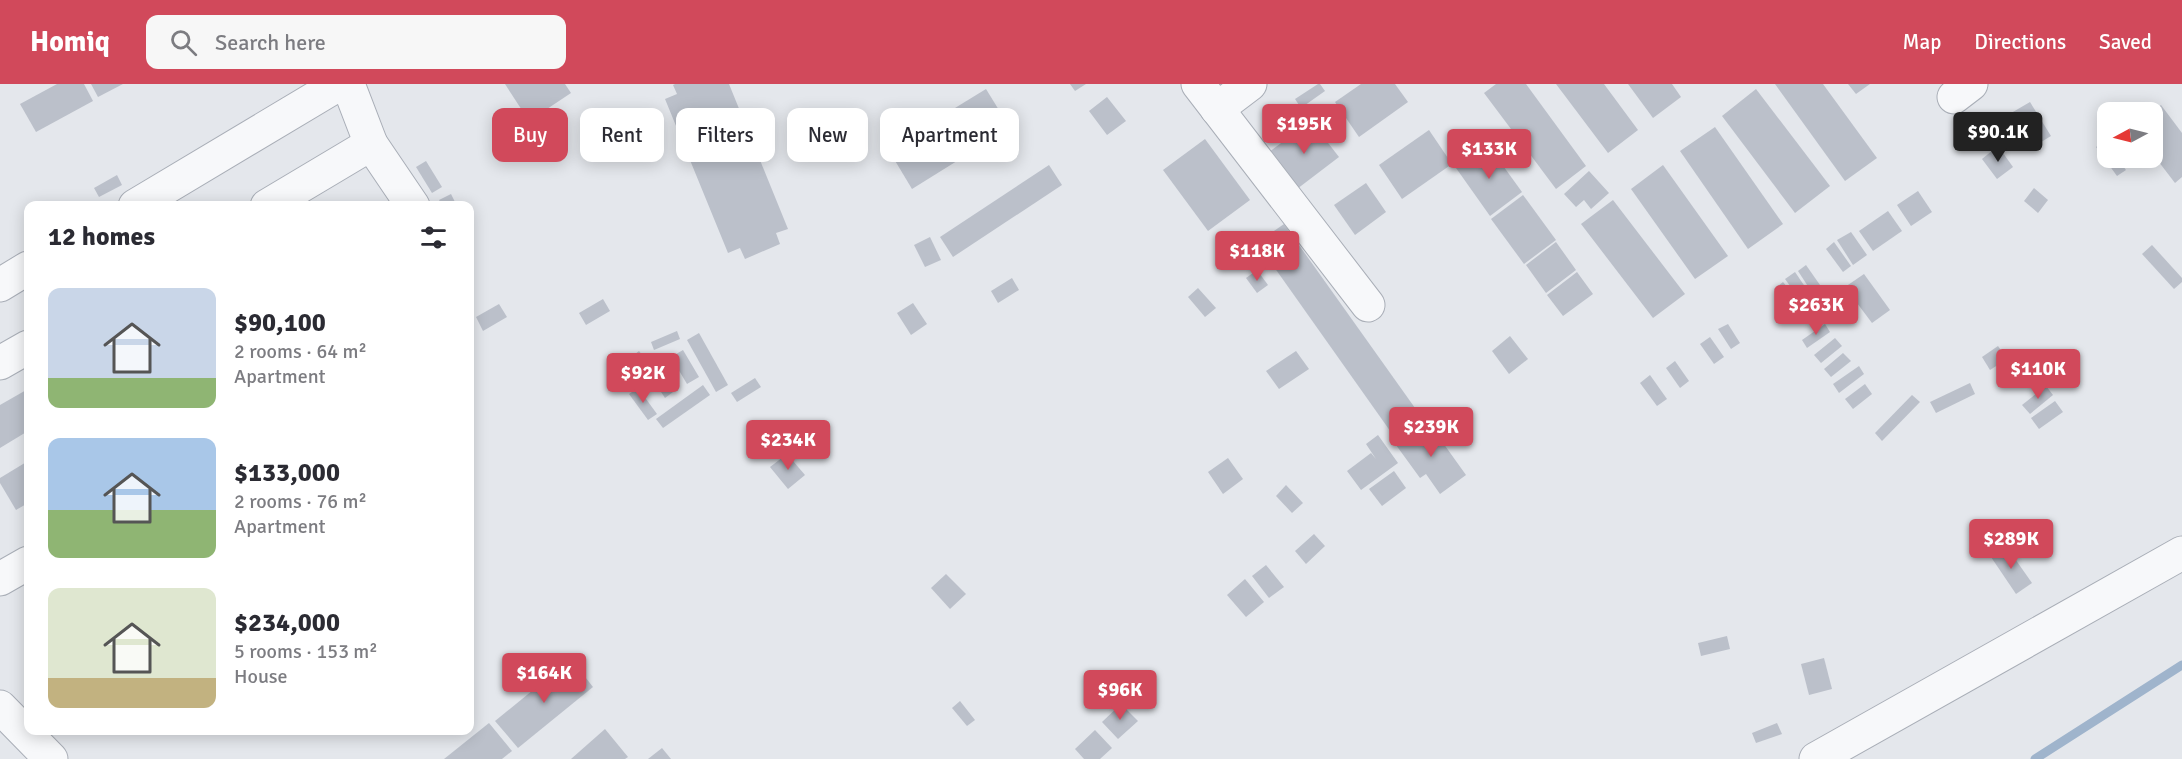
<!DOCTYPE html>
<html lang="en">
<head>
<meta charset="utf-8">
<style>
	body { margin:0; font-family:Signika,sans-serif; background:#f7f7f7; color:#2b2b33; height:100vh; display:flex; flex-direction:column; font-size:22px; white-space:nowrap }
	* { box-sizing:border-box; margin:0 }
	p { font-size:20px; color:#7c7c81 }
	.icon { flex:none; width:33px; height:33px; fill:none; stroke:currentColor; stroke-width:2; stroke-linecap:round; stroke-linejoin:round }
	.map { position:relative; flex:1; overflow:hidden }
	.sheet { position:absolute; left:24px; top:117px; width:450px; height:534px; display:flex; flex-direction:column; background:#fff; border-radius:12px; box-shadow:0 3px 15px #0003 }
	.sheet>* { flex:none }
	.top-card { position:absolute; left:492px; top:24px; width:570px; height:54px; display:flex; gap:12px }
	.needle { width:39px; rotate:263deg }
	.fabs { position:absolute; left:2097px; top:18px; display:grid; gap:12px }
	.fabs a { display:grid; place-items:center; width:66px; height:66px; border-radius:12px; background:#fff; box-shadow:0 3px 15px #0003; font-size:30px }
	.price { position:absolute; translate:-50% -51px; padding:0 14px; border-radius:6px; background:#d1495b; color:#fff; font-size:20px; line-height:39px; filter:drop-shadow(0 2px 3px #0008) }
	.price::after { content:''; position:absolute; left:50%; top:36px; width:18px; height:14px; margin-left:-9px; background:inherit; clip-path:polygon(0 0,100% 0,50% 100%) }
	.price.current { background:#222; color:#fff }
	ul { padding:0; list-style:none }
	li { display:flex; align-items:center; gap:18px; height:150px; padding:0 24px }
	li span { display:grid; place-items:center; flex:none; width:168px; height:120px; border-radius:12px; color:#555 }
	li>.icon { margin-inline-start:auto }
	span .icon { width:72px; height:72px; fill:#fffc; stroke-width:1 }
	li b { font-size:26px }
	h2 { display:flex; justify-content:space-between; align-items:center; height:72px; padding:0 24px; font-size:26px }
	.chip { padding:0 21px; border-radius:12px; background:#fff; box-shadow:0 3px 15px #0003; font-size:21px; line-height:54px }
	.chip.current { background:#d1495b; color:#fff }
	header { display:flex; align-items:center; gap:36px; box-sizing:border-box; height:84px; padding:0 30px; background:#d1495b; color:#fff }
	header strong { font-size:28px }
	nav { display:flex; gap:33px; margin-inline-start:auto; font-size:21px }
	.search { width:420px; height:54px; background:#f7f7f7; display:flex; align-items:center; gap:15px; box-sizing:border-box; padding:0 21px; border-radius:12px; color:#7c7c81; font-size:22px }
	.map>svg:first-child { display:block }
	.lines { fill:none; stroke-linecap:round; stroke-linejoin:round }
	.stream { stroke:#9fb4cc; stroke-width:9 }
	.building { fill:#bbc0ca }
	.minor-casing { stroke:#a9aeb7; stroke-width:35 }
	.minor { stroke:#f7f8fa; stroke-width:33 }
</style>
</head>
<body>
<header>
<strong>Homiq</strong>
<div class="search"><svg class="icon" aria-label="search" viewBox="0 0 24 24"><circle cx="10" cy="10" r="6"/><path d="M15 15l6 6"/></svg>Search here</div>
<nav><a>Map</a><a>Directions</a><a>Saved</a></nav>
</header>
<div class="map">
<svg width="2182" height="675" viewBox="0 0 2182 675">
	<rect width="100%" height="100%" fill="#e4e7ec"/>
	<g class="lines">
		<polyline class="stream" points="2035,675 2182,581"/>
	</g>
	<g class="building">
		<polygon points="57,0 84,0 93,17 36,48 20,20"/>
		<polygon points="91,0 123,0 98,13"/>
		<polygon points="505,0 565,0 571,9 529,37"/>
		<polygon points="675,0 729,0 788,145 776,149 780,160 745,175 740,164 728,169 665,15 677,10 673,1"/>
		<polygon points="1070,0 1086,0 1075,7"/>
		<polygon points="1318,0 1320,0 1325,7 1301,24 1295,15"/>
		<polygon points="1361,0 1395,0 1408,18 1359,53 1335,18"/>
		<polygon points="1496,0 1526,0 1586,82 1556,105 1484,9"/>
		<polygon points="1556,0 1604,0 1638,46 1608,69"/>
		<polygon points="1628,0 1672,0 1681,13 1653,34"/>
		<polygon points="1775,0 1823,0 1877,74 1845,97"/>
		<polygon points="1848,0 1870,0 1856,10"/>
		<polygon points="986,5 1010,44 912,105 888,65"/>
		<polygon points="1756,5 1830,102 1795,129 1722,32"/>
		<polygon points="1107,13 1126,37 1107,51 1089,27"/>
		<polygon points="2030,18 2051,52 2026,67 2006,32"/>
		<polygon points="2161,21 2182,49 2182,93 2175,99 2152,69 2152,28"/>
		<polygon points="1311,37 1339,73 1297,105 1269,68"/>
		<polygon points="1715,43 1783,140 1748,165 1680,67"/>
		<polygon points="1429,46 1452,80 1402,115 1379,81"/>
		<polygon points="1205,55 1250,116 1208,147 1163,86"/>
		<polygon points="2105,56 2108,60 2108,74 2117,74 2126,86 2117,92 2096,63"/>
		<polygon points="1488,61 1522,108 1490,132 1456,84"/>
		<polygon points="1998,62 2013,83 1997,95 1982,75"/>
		<polygon points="426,77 442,103 432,109 416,83"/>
		<polygon points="1049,81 1062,101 953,173 940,153"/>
		<polygon points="1663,81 1728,172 1695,195 1631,105"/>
		<polygon points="1589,87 1609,109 1591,125 1584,116 1576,123 1564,110"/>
		<polygon points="117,91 122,101 99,113 94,104"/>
		<polygon points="1366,99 1386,128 1355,151 1334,121"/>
		<polygon points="2034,104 2048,116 2038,129 2024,117"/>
		<polygon points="1918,107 1932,128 1911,142 1897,121"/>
		<polygon points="451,110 457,122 443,122 439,116"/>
		<polygon points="1523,111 1556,156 1524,180 1491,135"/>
		<polygon points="1613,116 1685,210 1653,234 1581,140"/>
		<polygon points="1888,127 1902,147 1873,167 1859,147"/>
		<polygon points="1284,140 1420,331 1393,351 1257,159"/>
		<polygon points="1851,148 1867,171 1853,181 1837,156"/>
		<polygon points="930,153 941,176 925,183 914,161"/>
		<polygon points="1556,158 1576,186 1546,209 1526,181"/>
		<polygon points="1834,158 1851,182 1843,188 1826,165"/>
		<polygon points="2152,161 2182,194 2182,198 2174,205 2142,170"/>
		<polygon points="1806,181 1820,201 1811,207 1798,187"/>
		<polygon points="1257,186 1268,201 1257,209 1246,194"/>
		<polygon points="1577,188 1593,210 1563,232 1547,211"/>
		<polygon points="1795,188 1810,210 1801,217 1785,195"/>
		<polygon points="1864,190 1890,226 1872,239 1845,203"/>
		<polygon points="1012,194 1019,206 998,219 991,207"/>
		<polygon points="1783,198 1799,217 1789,225 1774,205"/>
		<polygon points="1198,204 1216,224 1205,233 1188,213"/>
		<polygon points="603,215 610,227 586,241 579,229"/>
		<polygon points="913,219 927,240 911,251 897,229"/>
		<polygon points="499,220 507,233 483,247 476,233"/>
		<polygon points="1728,240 1740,259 1731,265 1718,245"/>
		<polygon points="1825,240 1830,248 1807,264 1802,256"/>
		<polygon points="677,247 680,255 654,266 651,258"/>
		<polygon points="699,249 728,301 716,308 687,256"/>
		<polygon points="1510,252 1528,275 1509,290 1492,267"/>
		<polygon points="1710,253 1724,273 1714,280 1700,260"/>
		<polygon points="1835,254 1842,262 1821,279 1814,271"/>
		<polygon points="1998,262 2007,275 1990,286 1982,273"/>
		<polygon points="683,266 699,293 687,300 671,273"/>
		<polygon points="639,267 650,281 628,298 617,284"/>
		<polygon points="1296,267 1309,285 1279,305 1266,287"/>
		<polygon points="1843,269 1851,277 1831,293 1824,285"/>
		<polygon points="1675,277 1689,297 1680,304 1666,284"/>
		<polygon points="1859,282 1864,290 1839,309 1833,300"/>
		<polygon points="659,286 673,308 665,314 650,291"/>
		<polygon points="1650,291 1667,315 1657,322 1640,299"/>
		<polygon points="755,294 761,303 737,318 731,309"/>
		<polygon points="1970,299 1975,310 1936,329 1930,318"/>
		<polygon points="1865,300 1872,310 1853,325 1845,315"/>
		<polygon points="703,301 710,311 663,344 656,335"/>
		<polygon points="2046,302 2053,311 2030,330 2022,321"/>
		<polygon points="638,304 657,330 648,336 629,310"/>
		<polygon points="28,305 28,347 0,364 0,321"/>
		<polygon points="1912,311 1920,318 1882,357 1875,349"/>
		<polygon points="2055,317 2063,328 2039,345 2031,334"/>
		<polygon points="1428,338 1466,391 1440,410 1426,390 1420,394 1396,361"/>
		<polygon points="1378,351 1398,379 1361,406 1347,387 1371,369 1376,375 1366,360"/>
		<polygon points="787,370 805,391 788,405 770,383"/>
		<polygon points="1228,374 1243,395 1223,410 1208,388"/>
		<polygon points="28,377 28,419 16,426 0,399 0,394"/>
		<polygon points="1394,387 1406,404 1382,422 1369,405"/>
		<polygon points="1286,401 1303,419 1292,429 1276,412"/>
		<polygon points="1314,450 1325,462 1306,480 1295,467"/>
		<polygon points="2006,462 2032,499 2016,510 1991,473"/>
		<polygon points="1266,481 1284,503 1269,514 1252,492"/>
		<polygon points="946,490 966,510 950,525 931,504"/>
		<polygon points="1245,495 1264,518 1246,533 1227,511"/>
		<polygon points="1727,552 1730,565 1701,572 1698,559"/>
		<polygon points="1824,574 1832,605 1809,611 1801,580"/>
		<polygon points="571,575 593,603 518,664 495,637"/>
		<polygon points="960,617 975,636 967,642 952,624"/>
		<polygon points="1121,620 1138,637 1118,655 1102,638"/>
		<polygon points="489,639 512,667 502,675 444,675"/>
		<polygon points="1777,639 1782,650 1756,659 1752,649"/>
		<polygon points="605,645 628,673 625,675 571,675"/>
		<polygon points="1095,646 1112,664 1100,675 1084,675 1075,665"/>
		<polygon points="662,664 671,675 648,675"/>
	</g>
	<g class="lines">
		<g class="minor-casing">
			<g id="minor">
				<polyline points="348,0 371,60 413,122"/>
				<polyline points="1198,0 1368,221"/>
				<polyline points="1954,13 1971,0"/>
				<polyline points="1217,25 1250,0"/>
				<polyline points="135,122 339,0"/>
				<polyline points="267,122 371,60"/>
				<polyline points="0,201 28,184"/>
				<polyline points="0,279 28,263"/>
				<polyline points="0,495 28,479"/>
				<polyline points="0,623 51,675"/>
				<polyline points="1816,675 2182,469"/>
			</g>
		</g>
		<use href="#minor" class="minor"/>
	</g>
</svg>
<div class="fabs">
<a><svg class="needle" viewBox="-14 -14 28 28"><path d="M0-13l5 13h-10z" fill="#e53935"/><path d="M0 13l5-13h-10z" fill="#7c7c81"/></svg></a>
</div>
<b class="price" style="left:1304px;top:71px">$195K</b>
<b class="price current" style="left:1998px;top:79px">$90.1K</b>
<b class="price" style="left:1489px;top:96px">$133K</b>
<b class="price" style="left:1257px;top:198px">$118K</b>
<b class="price" style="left:1816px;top:252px">$263K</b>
<b class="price" style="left:2038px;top:316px">$110K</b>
<b class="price" style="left:643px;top:320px">$92K</b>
<b class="price" style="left:1431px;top:374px">$239K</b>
<b class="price" style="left:788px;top:387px">$234K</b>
<b class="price" style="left:2011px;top:486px">$289K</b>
<b class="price" style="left:544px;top:620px">$164K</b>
<b class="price" style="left:1120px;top:637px">$96K</b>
<div class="top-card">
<a class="chip current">Buy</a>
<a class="chip">Rent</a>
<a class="chip">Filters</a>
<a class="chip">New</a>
<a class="chip">Apartment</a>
</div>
<section class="sheet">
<h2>12 homes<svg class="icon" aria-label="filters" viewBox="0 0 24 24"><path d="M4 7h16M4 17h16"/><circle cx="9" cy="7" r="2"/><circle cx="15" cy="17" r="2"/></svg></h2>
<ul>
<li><span style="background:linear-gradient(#c9d6e8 75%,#8fb573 0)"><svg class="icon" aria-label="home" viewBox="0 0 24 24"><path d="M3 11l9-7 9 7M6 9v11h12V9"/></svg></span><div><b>$90,100</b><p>2 rooms · 64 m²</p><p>Apartment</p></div></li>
<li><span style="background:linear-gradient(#a9c7e8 60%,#8fb573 0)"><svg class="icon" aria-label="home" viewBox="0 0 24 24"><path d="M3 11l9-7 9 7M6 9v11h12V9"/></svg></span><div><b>$133,000</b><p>2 rooms · 76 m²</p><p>Apartment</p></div></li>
<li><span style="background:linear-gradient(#dfe7d0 75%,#c2b280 0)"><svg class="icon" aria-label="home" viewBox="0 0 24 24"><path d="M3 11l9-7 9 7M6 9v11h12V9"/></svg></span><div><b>$234,000</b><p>5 rooms · 153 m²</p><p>House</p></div></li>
</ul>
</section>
</div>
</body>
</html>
